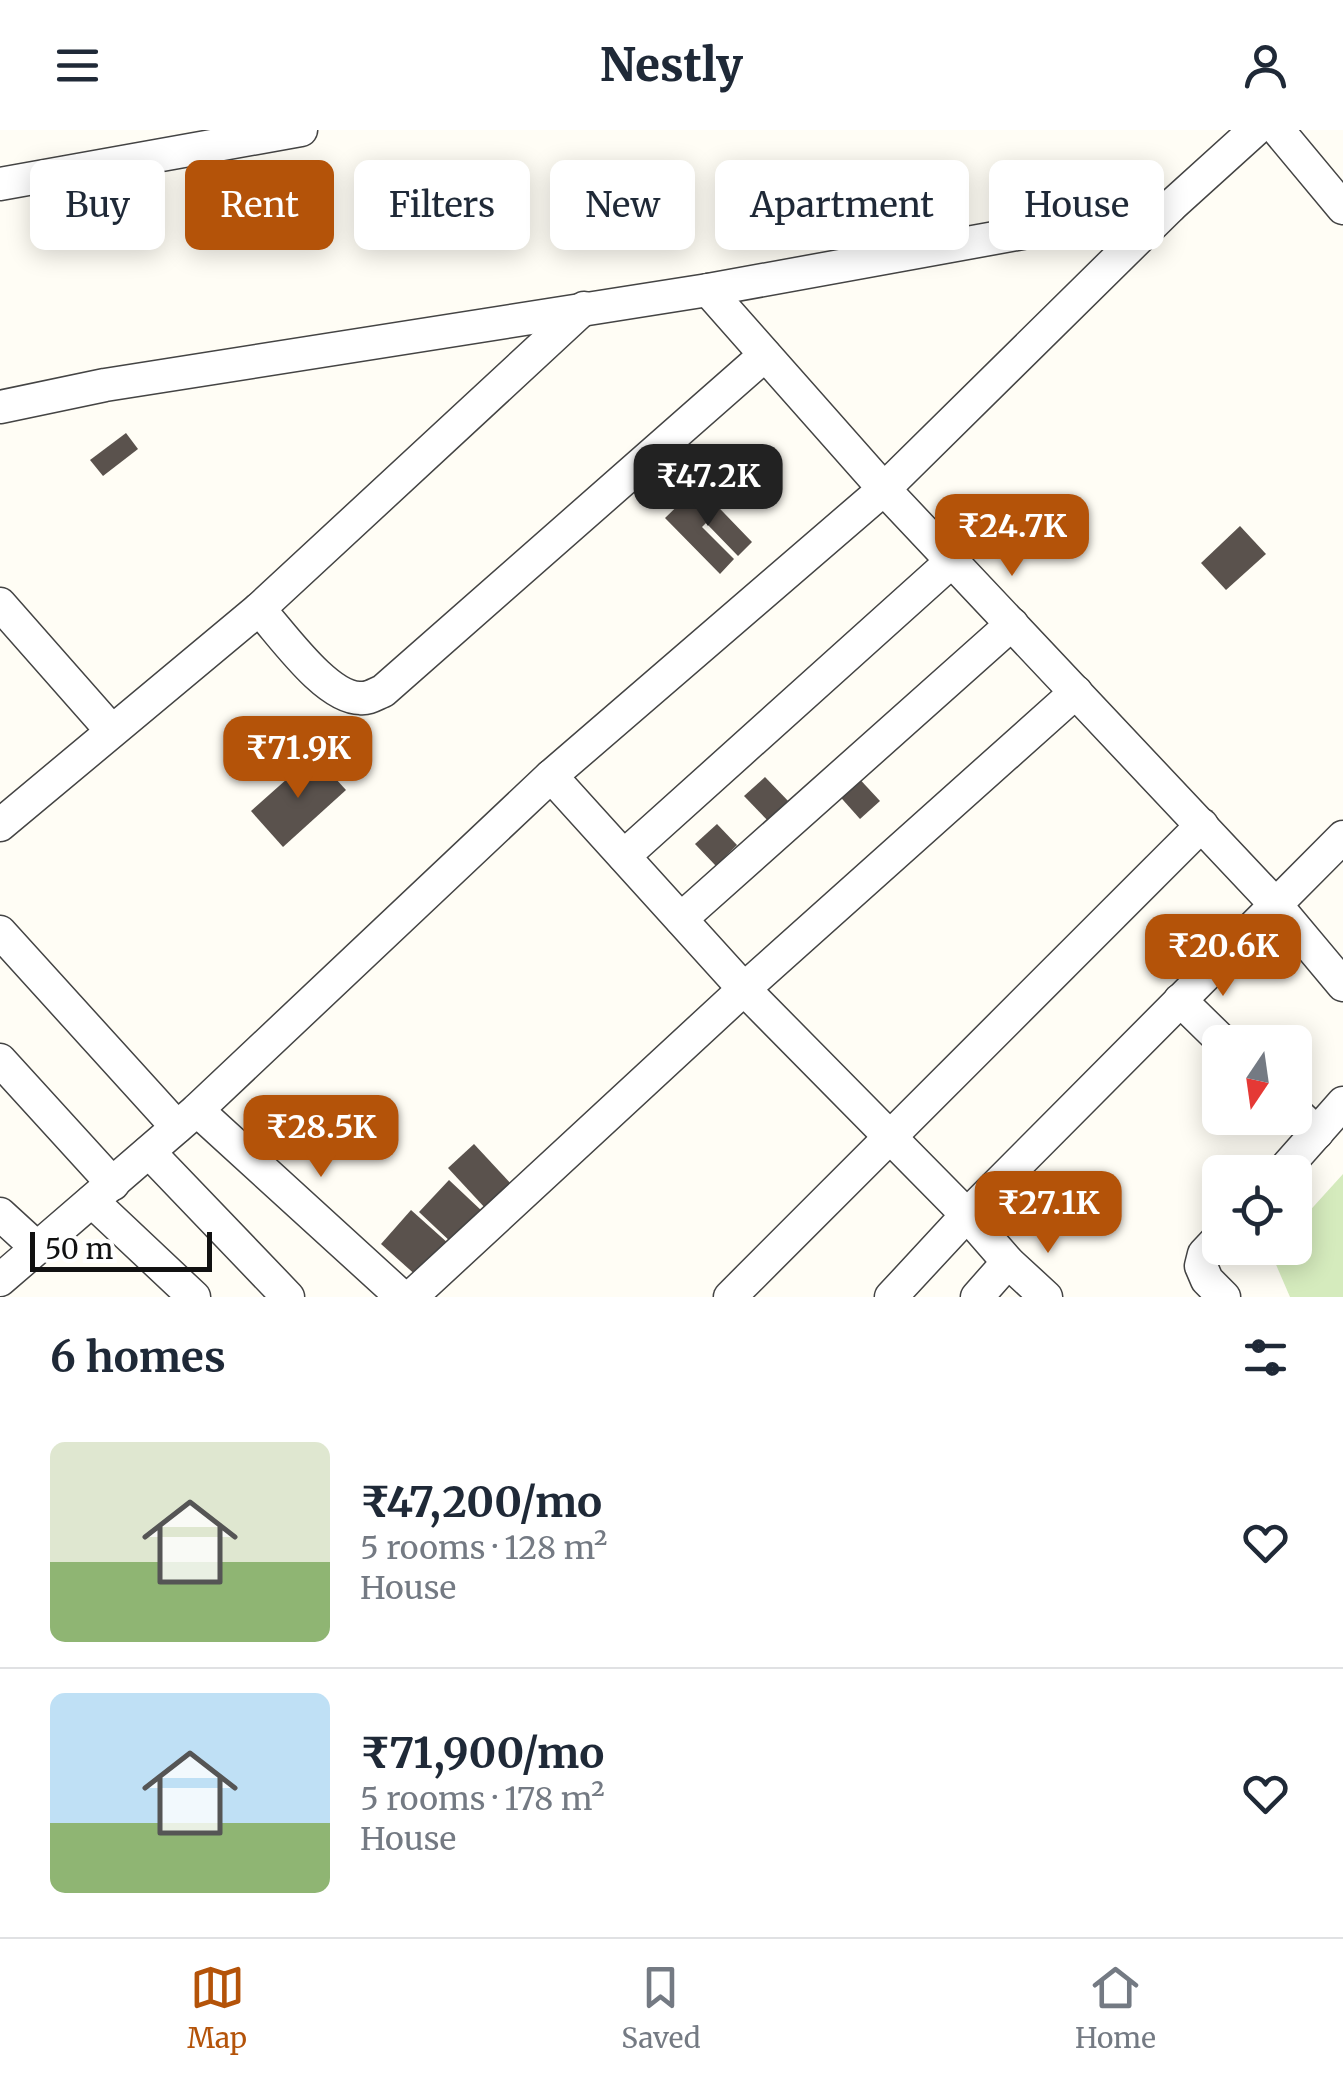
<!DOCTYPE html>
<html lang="en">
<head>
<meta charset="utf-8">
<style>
	body { margin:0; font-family:Merriweather,serif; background:#f6f6f7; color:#1f2937; height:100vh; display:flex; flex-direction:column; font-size:38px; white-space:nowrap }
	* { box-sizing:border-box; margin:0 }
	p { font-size:32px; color:#747a83 }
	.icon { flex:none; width:55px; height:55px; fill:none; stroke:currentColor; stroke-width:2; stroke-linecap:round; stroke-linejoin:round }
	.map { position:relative; height:1167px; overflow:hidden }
	.drawer { display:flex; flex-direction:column; background:#fff; flex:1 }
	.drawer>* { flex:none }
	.guide { position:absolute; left:30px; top:30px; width:1285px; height:90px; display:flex; gap:20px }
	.needle { width:65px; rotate:193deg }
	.buttons { position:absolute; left:1202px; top:895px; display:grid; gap:20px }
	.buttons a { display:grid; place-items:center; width:110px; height:110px; border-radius:15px; background:#fff; box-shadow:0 5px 25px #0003; font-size:50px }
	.scale { position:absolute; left:30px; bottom:25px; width:182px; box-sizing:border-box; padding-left:10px; border:5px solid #111; border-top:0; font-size:28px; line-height:35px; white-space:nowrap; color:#111; -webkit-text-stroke:8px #fff; paint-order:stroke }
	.price { position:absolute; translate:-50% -85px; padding:0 22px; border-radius:20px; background:#b45309; color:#fff; font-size:32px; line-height:65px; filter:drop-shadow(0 2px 5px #0008) }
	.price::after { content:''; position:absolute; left:50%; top:60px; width:30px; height:22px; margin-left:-15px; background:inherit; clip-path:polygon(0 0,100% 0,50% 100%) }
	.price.on { background:#222; color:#fff }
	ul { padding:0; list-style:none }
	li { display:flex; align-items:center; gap:30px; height:250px; padding:0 50px }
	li+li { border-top:2px solid #e0e1e3 }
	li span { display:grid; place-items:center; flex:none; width:280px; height:200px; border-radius:15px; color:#555 }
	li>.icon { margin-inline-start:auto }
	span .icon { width:120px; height:120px; fill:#fffc; stroke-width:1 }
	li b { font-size:42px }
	h2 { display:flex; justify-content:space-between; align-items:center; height:120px; padding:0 50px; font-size:42px }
	.chip { padding:0 35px; border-radius:15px; background:#fff; box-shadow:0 5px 25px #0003; font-size:35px; line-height:90px }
	.chip.on { background:#b45309; color:#fff }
	header { display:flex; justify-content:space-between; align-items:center; height:130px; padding:0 50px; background:#fff; font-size:45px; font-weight:800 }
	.tab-bar { display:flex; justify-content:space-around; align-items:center; height:140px; border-top:2px solid #e0e1e3; background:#fff; font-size:28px; color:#747a83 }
	.tab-bar a { display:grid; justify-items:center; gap:5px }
	.tab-bar .on { color:#b45309 }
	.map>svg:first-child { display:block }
	.green { fill:#d5ebbd }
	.building { fill:#5a524d }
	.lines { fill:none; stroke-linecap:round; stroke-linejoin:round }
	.minor-casing { stroke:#444; stroke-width:35 }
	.minor { stroke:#fff; stroke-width:32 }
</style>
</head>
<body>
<header><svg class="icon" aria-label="menu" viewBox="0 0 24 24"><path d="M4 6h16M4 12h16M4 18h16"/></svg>Nestly<svg class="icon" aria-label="person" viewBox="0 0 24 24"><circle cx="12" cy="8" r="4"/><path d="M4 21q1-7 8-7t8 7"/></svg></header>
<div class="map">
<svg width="1343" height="1167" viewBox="0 0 1343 1167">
	<rect width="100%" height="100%" fill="#fffdf5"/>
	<polygon class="green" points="1343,1044 1343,1167 1290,1167 1271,1123 1277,1118 1295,1118 1295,1097"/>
	<g class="building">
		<polygon points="126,303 138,319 103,346 90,330"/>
		<polygon points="698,356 752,412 738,426 706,393 702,397 734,429 720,444 665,388"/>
		<polygon points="1240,396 1266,424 1226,460 1201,433"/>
		<polygon points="314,625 346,660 283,717 251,681"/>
		<polygon points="854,643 880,671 860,689 835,661"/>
		<polygon points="765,647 792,675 771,694 744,666"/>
		<polygon points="717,694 737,715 716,736 695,714"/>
		<polygon points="474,1014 512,1055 486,1079 448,1038"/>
		<polygon points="449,1050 483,1082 453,1114 419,1082"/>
		<polygon points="411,1080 449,1114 419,1148 381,1114"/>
	</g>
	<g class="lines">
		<g class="minor-casing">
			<g id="minor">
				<polyline points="1278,0 1343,78"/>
				<polyline points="0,54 301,0"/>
				<polyline points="708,160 884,359 1276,775 1343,855"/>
				<polyline points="0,277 105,255 708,160 1171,76"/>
				<polyline points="0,474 111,600"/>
				<path d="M259,479C282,504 326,568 360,568C369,569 375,564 383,561L765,225"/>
				<polyline points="551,646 744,859 967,1085 1008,1132 1046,1167"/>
				<polyline points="0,695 259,479 584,178"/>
				<polyline points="624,726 952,431"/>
				<polyline points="681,789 1012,494"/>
				<polyline points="0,802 177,997"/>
				<polyline points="1180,870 1223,912"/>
				<polyline points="0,930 113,1054"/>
				<polyline points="197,980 402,1167"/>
				<polyline points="1295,982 1317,1003"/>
				<polyline points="149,1022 288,1167"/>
				<polyline points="1282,1042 1343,973"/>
				<polyline points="92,1071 194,1167"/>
				<polyline points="0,1084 36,1117"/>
				<polyline points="1220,1107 1204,1124 1201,1136 1207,1150 1224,1167"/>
				<polyline points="0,1150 197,980 551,646 884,359 1171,76 1255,0"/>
				<polyline points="411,1167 744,859 1076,562"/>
				<polyline points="730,1167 1202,695"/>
				<polyline points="891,1167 967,1085 1343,707"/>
				<polyline points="977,1167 1008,1132"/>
			</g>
		</g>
		<use href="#minor" class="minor"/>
	</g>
</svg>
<div class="buttons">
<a><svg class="needle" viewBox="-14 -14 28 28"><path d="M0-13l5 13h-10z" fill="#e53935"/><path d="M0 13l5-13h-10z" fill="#747a83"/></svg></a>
<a><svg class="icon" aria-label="locate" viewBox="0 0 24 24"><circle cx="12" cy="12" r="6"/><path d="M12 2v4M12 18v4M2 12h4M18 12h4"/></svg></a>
</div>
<div class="scale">50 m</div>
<b class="price on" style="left:708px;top:399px">₹47.2K</b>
<b class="price" style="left:1012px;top:449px">₹24.7K</b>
<b class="price" style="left:298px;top:671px">₹71.9K</b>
<b class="price" style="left:1223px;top:869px">₹20.6K</b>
<b class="price" style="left:321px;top:1050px">₹28.5K</b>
<b class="price" style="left:1048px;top:1126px">₹27.1K</b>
<div class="guide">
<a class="chip">Buy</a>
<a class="chip on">Rent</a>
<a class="chip">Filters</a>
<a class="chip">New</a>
<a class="chip">Apartment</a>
<a class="chip">House</a>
</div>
</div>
<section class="drawer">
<h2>6 homes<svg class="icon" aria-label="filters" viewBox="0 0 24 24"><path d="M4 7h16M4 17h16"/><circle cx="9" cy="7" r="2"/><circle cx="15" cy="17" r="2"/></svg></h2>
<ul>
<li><span style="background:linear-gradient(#dfe7d0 60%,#8fb573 0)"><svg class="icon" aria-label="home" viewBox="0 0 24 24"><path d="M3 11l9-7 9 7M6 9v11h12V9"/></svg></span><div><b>₹47,200/mo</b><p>5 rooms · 128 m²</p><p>House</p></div><svg class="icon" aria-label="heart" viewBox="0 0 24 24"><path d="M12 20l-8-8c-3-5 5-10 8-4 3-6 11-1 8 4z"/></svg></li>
<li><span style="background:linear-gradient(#bfe0f5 65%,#8fb573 0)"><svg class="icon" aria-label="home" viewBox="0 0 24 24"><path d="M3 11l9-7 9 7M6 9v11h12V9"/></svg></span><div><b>₹71,900/mo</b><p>5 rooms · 178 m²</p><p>House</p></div><svg class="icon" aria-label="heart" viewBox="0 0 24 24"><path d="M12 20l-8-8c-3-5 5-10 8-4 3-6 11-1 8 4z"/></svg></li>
</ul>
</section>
<nav class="tab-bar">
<a class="on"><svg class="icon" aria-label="map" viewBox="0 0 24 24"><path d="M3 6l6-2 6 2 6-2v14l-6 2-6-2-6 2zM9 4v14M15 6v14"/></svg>Map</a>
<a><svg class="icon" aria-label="saved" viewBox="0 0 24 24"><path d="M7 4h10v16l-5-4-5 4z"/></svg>Saved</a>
<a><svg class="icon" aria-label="home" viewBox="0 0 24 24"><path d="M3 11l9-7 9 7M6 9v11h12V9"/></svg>Home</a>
</nav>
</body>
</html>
